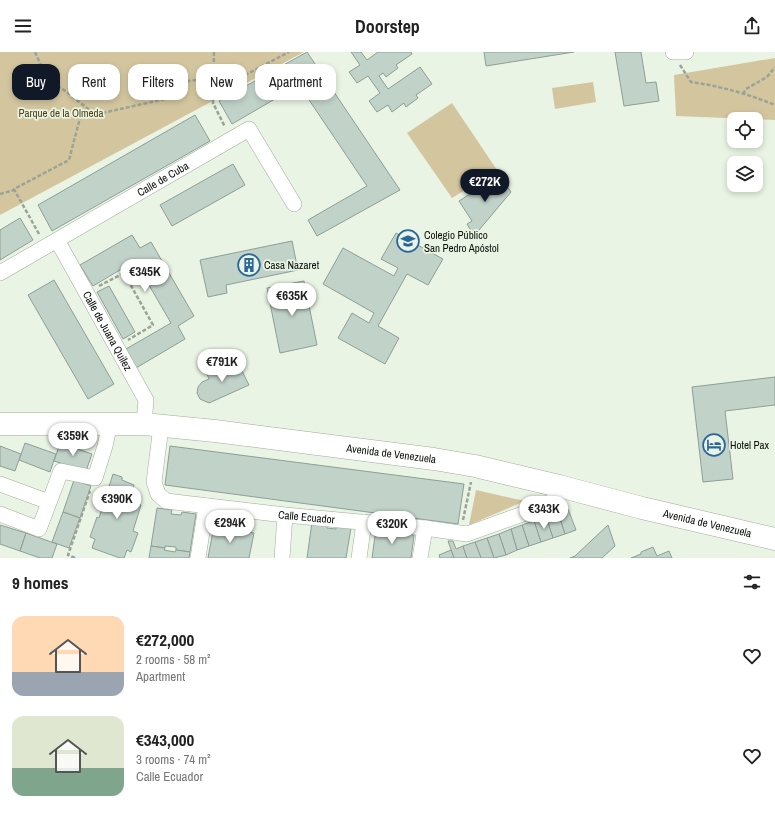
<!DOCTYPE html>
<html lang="en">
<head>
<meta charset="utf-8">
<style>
	body { margin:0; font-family:"Archivo Narrow",sans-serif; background:#f2f2f2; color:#222; height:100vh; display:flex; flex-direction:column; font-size:15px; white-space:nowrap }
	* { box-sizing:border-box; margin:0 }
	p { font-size:13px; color:#767676 }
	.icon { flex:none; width:22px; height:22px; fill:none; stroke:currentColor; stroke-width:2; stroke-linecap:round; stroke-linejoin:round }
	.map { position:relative; height:506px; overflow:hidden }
	.panel { display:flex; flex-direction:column; background:#fff; flex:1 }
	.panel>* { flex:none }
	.top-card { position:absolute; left:12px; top:12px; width:400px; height:36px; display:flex; gap:8px }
	.controls { position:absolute; left:727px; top:60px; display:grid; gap:8px }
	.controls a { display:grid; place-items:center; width:36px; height:36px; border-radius:8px; background:#fff; box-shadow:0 2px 6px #0003; font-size:20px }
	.price { position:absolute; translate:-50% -34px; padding:0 9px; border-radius:14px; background:#fff; color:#222; font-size:13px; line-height:26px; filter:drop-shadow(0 1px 2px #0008) }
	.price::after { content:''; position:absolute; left:50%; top:24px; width:12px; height:9px; margin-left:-6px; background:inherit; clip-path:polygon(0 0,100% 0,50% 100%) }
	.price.selected { background:#111827; color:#fff }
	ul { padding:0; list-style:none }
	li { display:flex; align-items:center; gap:12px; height:100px; padding:0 12px }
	li span { display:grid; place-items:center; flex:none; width:112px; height:80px; border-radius:12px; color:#555 }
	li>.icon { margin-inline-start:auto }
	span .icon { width:48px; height:48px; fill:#fffc; stroke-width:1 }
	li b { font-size:17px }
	h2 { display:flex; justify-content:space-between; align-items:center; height:48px; padding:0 12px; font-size:17px }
	.chip { padding:0 14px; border-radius:12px; background:#fff; box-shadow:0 2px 6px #0003; font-size:14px; line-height:36px }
	.chip.selected { background:#111827; color:#fff }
	header { display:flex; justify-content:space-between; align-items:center; height:52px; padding:0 12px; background:#fff; font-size:18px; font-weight:800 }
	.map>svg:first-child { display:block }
	.green { fill:#d3c69f }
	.building { fill:#c1d3c9; stroke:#8d9f95 }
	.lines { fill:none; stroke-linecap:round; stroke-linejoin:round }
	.street-casing { stroke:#a1ac9d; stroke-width:16 }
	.secondary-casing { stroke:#a1ac9d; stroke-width:23 }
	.path { stroke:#9aa396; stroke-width:2.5; stroke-dasharray:4 2; stroke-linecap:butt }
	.street { stroke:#fff; stroke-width:15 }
	.secondary { stroke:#fff; stroke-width:22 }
	.labels { text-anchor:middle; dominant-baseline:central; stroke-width:3.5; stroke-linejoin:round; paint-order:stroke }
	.park-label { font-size:11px; fill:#4c3f12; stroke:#e9f4e4 }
	.street-label { font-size:11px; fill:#0a0e08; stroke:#e9f4e4 }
	.poi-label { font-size:11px; fill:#0a0e08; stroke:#e9f4e4; text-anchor:start }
</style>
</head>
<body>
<header><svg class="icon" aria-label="menu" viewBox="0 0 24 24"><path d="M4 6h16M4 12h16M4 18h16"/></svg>Doorstep<svg class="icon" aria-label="share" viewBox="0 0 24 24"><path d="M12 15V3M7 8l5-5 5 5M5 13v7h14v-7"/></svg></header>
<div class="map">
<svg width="775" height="506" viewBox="0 0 775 506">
	<rect width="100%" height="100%" fill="#e9f4e4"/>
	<g class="green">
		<polygon points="0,0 304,0 0,163"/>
		<polygon points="775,6 775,68 676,64 674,23"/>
		<polygon points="593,30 596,50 555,57 552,36"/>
		<polygon points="452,51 497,118 452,146 407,81"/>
		<polygon points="476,438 525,449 469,473"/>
	</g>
	<g class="building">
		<polygon points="307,0 400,138 317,184 308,168 367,134 299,33 232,72 219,49"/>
		<polygon points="351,0 361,0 367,8 378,0 411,0 412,2 396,13 398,16 386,25 383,21 379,24 388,37 420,15 432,32 416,43 418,46 406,55 404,51 392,60 388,53 377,60 369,49 380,41 368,24 357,31 349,20 360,13"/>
		<polygon points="484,0 574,0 486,14"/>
		<polygon points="615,0 641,0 646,31 656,30 659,49 624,54"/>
		<polygon points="195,63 210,89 52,179 38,153"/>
		<polygon points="233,112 245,133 172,174 160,153"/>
		<polygon points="499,123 511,140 474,184 467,172 472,169 459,149"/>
		<polygon points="20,166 33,188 0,208 0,178"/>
		<polygon points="396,181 443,207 428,233 407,222 378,274 399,286 385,312 338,286 352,261 369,271 374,261 323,232 343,196 394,224 398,216 381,207"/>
		<polygon points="132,183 140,196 151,190 194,264 178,274 185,287 136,316 126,297 171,271 135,209 93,234 80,213"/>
		<polygon points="292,189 298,218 226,233 227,241 208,245 200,208"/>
		<polygon points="54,228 114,332 88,347 28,243"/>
		<polygon points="304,229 317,293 280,301 267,236"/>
		<polygon points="109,234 135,280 123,287 97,240"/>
		<polygon points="237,309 249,333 209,351 200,347 197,341 198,335 202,330 209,327 207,322"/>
		<polygon points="775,325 775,353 725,359 733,427 703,430 692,335"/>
		<polygon points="25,391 56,402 50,420 19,408"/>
		<polygon points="60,391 92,402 86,419 54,409"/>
		<polygon points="0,394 21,402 15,419 0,414"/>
		<polygon points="170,394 464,432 458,472 165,433"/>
		<polygon points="113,422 122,425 122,428 134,433 130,449 141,453 133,479 138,481 131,500 127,498 124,506 120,506 92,496 95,487 90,485 97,465 99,466"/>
		<polygon points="74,428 91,434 80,466 63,460"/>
		<polygon points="157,456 172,458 171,462 181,463 182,460 196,462 190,500 176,498 176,495 165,494 165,496 151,494"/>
		<polygon points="568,457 576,478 565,482 558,461"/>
		<polygon points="63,460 80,466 69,496 52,490"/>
		<polygon points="558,461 565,482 553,486 546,465"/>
		<polygon points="546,465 553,486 541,490 534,469"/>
		<polygon points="534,469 541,490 529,494 522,473"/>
		<polygon points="312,470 327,472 327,476 336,477 336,474 351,476 346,506 307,506"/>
		<polygon points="0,473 26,481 20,499 0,492"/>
		<polygon points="522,473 529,494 517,498 511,477"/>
		<polygon points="608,473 615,494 602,506 570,506 575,504"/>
		<polygon points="214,474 254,481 249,506 208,506"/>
		<polygon points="376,477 391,479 390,483 399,484 400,481 414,483 411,506 372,506"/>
		<polygon points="511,477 517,498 506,503 499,482"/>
		<polygon points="26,481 57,492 52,506 40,506 20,499"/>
		<polygon points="499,482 506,503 494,506 487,486"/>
		<polygon points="487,486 494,506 481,506 475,490"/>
		<polygon points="448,489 453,489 456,497 463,494 467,506 454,506"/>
		<polygon points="475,490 481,506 467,506 463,494"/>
		<polygon points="151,494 165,496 164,498 175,500 176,498 190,500 189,506 149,506"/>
		<polygon points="653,495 657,504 669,499 672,506 631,506 641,502 641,500"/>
		<polygon points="451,498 454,506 440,506 439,503"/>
	</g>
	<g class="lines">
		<g class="street-casing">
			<g id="street">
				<polyline points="673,0 686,0"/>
				<path id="s1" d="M57,188L146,348L144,372"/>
				<path id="s2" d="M0,221L249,77L294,152"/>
				<path id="s3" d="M161,374L154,430L158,442L166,449L285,463L425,476L467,482L545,454L554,447L559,434"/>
				<polyline points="0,432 49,450"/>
				<polyline points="0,462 39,477 61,419 95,426 105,394 110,371"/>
				<polyline points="198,506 206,454"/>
				<polyline points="282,506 285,463"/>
				<polyline points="359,506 364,470"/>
				<polyline points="420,506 425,476"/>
			</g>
		</g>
		<g class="secondary-casing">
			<g id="secondary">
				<path id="s4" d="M0,372H144L215,379L434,407L475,414L559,434L642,456L775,487"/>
			</g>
		</g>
		<g class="path">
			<polyline points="35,0 48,29 64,38 96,63"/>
			<polyline points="214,0 213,51 225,75"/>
			<path d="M680,13L691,30C720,34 748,42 775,53"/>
			<polyline points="213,40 289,0"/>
			<polyline points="743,42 746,37 767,25 775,15"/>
			<polyline points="0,142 14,138"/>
			<polyline points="39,182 14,137 69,108 80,66 183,43 188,29 213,26"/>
			<polyline points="99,234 124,221 153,273 128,288"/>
			<polyline points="463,468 471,430"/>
			<polyline points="75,506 68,503 90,439"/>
		</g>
		<use href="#street" class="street"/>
		<use href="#secondary" class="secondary"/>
	</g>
	<defs>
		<g id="school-ring" transform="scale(1.15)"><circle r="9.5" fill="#e9f4e4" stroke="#2a659c" stroke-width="1.5"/><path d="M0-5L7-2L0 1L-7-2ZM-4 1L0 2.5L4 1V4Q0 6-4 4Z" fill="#2a659c"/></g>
		<g id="building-ring" transform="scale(1.15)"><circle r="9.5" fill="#e9f4e4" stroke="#2a659c" stroke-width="1.5"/><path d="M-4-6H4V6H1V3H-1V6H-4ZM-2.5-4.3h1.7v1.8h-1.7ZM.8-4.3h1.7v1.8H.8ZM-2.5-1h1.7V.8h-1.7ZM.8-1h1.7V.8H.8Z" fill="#2a659c"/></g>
		<g id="hotel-ring" transform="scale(1.15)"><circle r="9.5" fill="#e9f4e4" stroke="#2a659c" stroke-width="1.5"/><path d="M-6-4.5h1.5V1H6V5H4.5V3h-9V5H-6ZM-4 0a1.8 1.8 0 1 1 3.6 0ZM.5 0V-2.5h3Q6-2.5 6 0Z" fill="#2a659c"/></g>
	</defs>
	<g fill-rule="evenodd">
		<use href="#school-ring" x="408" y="189"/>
		<use href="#building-ring" x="249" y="213"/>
		<use href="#hotel-ring" x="714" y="393"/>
	</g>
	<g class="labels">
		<g class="park-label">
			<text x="61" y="61">Parque de la Olmeda</text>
		</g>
		<g class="street-label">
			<text stroke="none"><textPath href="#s2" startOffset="188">Calle de Cuba</textPath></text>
			<text stroke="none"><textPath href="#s1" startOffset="104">Calle de Juana Quilez</textPath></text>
			<text stroke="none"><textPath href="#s4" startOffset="393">Avenida de Venezuela</textPath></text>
			<text stroke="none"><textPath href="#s3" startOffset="221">Calle Ecuador</textPath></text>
			<text stroke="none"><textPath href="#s4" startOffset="717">Avenida de Venezuela</textPath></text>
		</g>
		<g class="poi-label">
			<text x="424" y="183">Colegio Público<tspan x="424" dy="13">San Pedro Apóstol</tspan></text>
			<text x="264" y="213">Casa Nazaret</text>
			<text x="730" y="393">Hotel Pax</text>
		</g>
	</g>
</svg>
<div class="controls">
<a><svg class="icon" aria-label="locate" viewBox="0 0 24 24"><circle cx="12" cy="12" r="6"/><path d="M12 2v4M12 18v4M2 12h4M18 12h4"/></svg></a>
<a><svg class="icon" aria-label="layers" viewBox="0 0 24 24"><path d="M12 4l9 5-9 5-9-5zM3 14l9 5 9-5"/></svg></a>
</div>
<b class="price selected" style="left:485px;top:151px">€272K</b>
<b class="price" style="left:145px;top:241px">€345K</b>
<b class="price" style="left:292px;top:265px">€635K</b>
<b class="price" style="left:222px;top:331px">€791K</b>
<b class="price" style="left:73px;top:405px">€359K</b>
<b class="price" style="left:117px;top:468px">€390K</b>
<b class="price" style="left:544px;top:478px">€343K</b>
<b class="price" style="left:230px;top:492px">€294K</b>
<b class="price" style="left:392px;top:493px">€320K</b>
<div class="top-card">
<a class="chip selected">Buy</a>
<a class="chip">Rent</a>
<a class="chip">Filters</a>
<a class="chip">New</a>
<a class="chip">Apartment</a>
</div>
</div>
<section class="panel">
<h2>9 homes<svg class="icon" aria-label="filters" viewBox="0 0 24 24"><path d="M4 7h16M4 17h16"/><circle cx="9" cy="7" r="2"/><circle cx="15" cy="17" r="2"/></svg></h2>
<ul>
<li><span style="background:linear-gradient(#ffd9b3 70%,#9aa5b1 0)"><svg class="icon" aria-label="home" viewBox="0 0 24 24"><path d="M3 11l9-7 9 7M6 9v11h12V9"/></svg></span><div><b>€272,000</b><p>2 rooms · 58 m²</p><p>Apartment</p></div><svg class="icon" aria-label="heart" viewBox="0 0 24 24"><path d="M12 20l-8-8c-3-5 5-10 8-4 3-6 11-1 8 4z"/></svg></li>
<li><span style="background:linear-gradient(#dfe7d0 65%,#7fa58c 0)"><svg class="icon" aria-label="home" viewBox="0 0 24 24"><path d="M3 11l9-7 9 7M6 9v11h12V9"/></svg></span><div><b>€343,000</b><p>3 rooms · 74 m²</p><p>Calle Ecuador</p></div><svg class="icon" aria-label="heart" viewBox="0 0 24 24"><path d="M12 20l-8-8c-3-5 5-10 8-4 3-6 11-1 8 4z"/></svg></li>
</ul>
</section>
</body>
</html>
